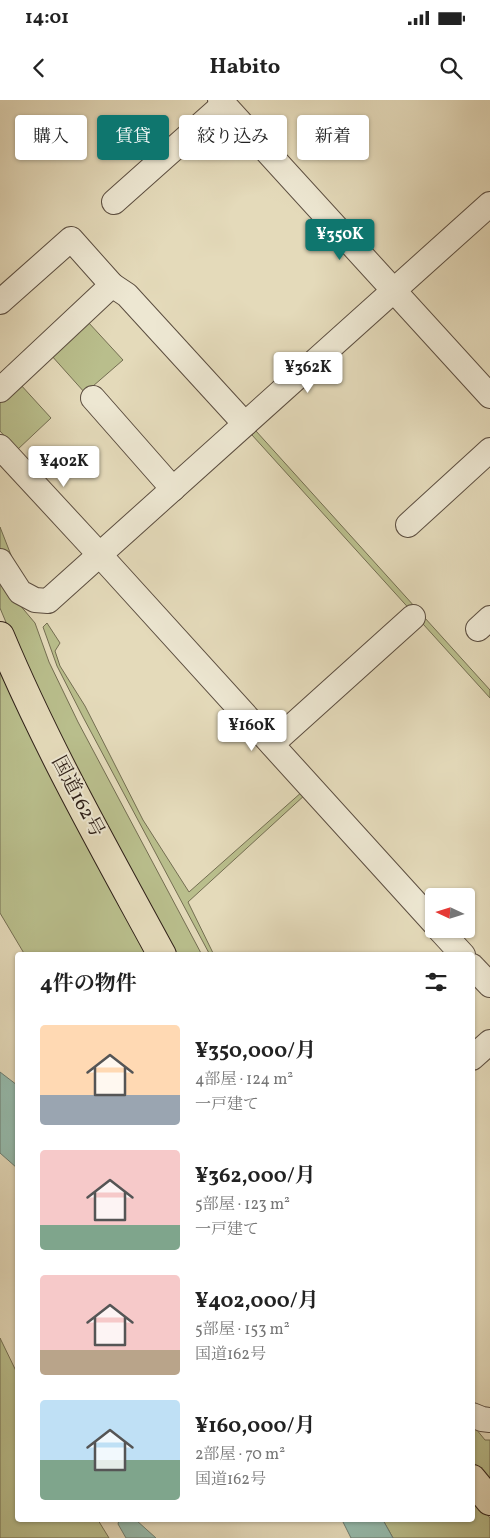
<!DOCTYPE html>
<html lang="ja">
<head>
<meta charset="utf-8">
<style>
	body { margin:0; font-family:Vollkorn,"Noto Serif JP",serif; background:#f6f6f6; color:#222; height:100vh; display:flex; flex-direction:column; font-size:19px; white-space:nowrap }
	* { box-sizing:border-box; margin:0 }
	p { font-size:16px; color:#767676 }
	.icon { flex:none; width:28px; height:28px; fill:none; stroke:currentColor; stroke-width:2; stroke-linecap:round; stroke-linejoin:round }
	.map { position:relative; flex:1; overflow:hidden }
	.sheet { position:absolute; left:15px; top:852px; width:460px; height:570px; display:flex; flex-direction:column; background:#fff; border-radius:5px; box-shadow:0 1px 4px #0004 }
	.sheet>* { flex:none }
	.guide { position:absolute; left:15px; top:15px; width:460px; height:45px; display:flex; gap:10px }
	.needle { width:32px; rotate:274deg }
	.fabs { position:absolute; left:425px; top:788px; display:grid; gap:10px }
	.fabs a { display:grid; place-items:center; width:50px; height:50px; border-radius:5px; background:#fff; box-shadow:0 1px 4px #0004; font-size:25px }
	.price { position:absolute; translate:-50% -42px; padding:0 11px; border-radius:5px; background:#fff; color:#222; font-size:16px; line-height:32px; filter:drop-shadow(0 1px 2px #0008) }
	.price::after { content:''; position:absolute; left:50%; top:30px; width:15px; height:11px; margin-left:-8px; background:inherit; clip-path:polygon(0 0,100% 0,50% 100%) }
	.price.on { background:#0f766e; color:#fff }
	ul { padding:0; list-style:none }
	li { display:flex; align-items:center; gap:15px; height:125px; padding:0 25px }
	li span { display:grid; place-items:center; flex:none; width:140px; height:100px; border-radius:5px; color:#555 }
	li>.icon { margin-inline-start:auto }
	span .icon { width:60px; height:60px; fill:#fffc; stroke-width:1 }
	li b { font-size:21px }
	h2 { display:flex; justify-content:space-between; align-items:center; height:60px; padding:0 25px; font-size:21px }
	.tag { padding:0 18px; border-radius:5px; background:#fff; box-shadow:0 1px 4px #0004; font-size:18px; line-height:45px }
	.tag.on { background:#0f766e; color:#fff }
	.status { display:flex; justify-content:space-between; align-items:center; height:35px; padding:0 25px; background:#fff; direction:ltr }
	.status svg { height:14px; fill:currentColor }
	header { display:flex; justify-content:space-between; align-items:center; height:65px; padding:0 25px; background:#fff; font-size:22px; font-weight:700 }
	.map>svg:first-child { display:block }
	.green { fill:#b9be8c; stroke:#746e52 }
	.water { fill:#95bbad; stroke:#6c7d71 }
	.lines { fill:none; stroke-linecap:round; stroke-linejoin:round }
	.minor-casing { stroke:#5c4e40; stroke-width:26 }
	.highway-casing { stroke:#2e1f17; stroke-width:30 }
	.minor { stroke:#ede7d2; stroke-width:24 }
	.highway { stroke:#e4daba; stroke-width:28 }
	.labels { text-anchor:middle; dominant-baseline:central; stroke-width:4; stroke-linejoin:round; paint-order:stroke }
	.street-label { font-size:20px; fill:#2e1f17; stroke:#ede7d2 }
</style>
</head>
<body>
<div class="status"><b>14:01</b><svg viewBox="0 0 49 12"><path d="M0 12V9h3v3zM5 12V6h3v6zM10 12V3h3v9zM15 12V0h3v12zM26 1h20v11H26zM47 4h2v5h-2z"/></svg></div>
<header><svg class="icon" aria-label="back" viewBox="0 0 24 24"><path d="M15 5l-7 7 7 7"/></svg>Habito<svg class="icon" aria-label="search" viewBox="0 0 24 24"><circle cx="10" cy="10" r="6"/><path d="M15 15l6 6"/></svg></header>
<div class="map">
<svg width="490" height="1438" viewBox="0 0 490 1438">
	<rect width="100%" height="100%" fill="#e4daba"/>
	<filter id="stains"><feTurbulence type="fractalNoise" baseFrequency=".004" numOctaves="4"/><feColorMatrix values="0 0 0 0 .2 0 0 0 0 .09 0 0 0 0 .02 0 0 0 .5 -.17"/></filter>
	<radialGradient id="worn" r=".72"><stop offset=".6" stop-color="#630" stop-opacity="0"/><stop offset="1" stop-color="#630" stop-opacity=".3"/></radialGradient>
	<g class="green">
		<polygon points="88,222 123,260 85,293 51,255"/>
		<polygon points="20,284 51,318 17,350 0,331 0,302"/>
		<polygon points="256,331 490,590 490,598 252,335"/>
		<polygon points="0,427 20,478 0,448"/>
		<polygon points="0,474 19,504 35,523 49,562 78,622 202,855 173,855 28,575 0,508"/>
		<polygon points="47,523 60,543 55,551 60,566 85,606 143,720 189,792 303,691 306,694 188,802 214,855 210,855 83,617 57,566 43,527"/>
		<polygon points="0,563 149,855 25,855 0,813"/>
		<polygon points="0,1238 17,1273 18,1420 98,1420 109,1438 0,1438"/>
		<polygon points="472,1324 485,1340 490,1340 490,1383 473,1362"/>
		<polygon points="473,1396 490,1418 490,1438 393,1438 383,1420 472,1420"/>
	</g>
	<g class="water">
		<polygon points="0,972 17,985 17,1068 0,1053"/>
		<polygon points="119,1420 136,1420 156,1438 126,1438 118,1424"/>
		<polygon points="342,1420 383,1420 393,1438 351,1438"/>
	</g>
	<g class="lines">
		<g class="minor-casing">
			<g id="minor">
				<polyline points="220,0 490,296"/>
				<polyline points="114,102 224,4"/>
				<polyline points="0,202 71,139 112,185 127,195 245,324"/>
				<polyline points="0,290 112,185"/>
				<polyline points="93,298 173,389"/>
				<polyline points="0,347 99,454 434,823"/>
				<polyline points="408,425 490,350"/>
				<polyline points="0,461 20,492 35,500 48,501 490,104"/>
				<polyline points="478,529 490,518"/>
				<polyline points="272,644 413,517"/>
				<polyline points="439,829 463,855"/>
				<polyline points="472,866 490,885"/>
				<polyline points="472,958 490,942"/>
				<polyline points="472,1315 482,1319 490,1320"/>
			</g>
		</g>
		<g class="highway-casing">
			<g id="highway">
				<path d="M0,536C46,646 105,750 162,855"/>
				<polyline points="472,1379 490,1401"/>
			</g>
		</g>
		<use href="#minor" class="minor"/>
		<use href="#highway" class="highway"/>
	</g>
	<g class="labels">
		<g class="street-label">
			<text transform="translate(77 697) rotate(62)">国道162号</text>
		</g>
	</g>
	<rect width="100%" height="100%" filter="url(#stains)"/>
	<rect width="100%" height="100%" fill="url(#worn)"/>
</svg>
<div class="fabs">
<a><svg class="needle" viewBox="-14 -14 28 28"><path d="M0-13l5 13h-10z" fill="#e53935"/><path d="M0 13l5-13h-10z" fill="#767676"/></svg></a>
</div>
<b class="price on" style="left:340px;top:161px">¥350K</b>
<b class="price" style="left:308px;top:294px">¥362K</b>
<b class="price" style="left:64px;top:388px">¥402K</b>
<b class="price" style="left:252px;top:652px">¥160K</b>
<div class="guide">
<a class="tag">購入</a>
<a class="tag on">賃貸</a>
<a class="tag">絞り込み</a>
<a class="tag">新着</a>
</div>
<section class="sheet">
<h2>4件の物件<svg class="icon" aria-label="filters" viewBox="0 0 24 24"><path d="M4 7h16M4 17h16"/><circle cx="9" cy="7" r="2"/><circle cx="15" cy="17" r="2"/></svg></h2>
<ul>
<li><span style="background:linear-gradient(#ffd9b3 70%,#9aa5b1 0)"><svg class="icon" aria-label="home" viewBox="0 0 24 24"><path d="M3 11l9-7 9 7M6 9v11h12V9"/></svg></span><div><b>¥350,000/月</b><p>4部屋 · 124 m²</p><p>一戸建て</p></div></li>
<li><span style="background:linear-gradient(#f6c9c9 75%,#7fa58c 0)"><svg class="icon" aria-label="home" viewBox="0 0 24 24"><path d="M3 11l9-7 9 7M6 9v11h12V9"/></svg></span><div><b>¥362,000/月</b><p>5部屋 · 123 m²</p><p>一戸建て</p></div></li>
<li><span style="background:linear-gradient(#f6c9c9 75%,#b9a48a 0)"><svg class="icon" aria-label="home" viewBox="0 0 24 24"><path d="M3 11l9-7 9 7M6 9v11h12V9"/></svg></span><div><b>¥402,000/月</b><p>5部屋 · 153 m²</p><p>国道162号</p></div></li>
<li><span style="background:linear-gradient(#bfe0f5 60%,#7fa58c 0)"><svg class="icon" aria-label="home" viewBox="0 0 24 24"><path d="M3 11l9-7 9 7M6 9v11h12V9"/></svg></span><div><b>¥160,000/月</b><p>2部屋 · 70 m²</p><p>国道162号</p></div></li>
</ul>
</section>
</div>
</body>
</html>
